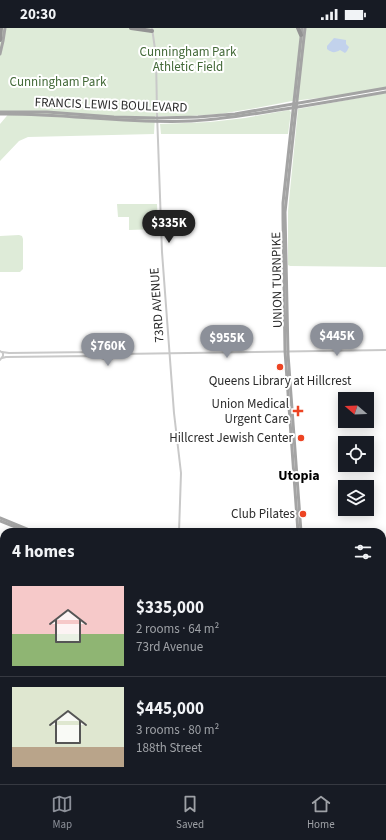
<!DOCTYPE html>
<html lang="en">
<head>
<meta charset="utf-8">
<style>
	body { margin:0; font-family:"Source Sans 3",sans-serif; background:#242831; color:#f1f3f6; height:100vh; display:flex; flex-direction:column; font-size:15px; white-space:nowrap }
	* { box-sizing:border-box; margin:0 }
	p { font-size:13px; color:#9ea1a6 }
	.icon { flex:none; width:22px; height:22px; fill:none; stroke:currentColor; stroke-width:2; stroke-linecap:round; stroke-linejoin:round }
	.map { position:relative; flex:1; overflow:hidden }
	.sheet { position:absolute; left:0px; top:500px; width:386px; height:256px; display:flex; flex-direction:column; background:#171b24; border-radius:12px 12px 0 0; box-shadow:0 2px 10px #0003 }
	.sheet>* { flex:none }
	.needle { width:26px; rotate:289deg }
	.fabs { position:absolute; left:338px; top:364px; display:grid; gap:8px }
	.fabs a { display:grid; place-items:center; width:36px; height:36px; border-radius:0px; background:#171b24; box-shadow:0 2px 10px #0003; font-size:20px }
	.price { position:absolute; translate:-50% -34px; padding:0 9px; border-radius:14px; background:#8c9099; color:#fff; font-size:13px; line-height:26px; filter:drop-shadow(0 1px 2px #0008) }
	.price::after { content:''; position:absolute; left:50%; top:24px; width:12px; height:9px; margin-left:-6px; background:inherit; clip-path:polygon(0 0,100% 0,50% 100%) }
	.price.active { background:#222; color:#fff }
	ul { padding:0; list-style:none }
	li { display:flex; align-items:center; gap:12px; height:100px; padding:0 12px }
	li+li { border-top:1px solid #363941 }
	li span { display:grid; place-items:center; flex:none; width:112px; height:80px; border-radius:0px; color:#555 }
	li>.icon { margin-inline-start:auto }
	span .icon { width:48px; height:48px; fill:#fffc; stroke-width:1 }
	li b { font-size:17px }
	h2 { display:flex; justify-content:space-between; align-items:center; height:48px; padding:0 12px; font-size:17px }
	.status { display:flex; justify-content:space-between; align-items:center; height:28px; padding:0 20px; background:#171b24; direction:ltr }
	.status svg { height:11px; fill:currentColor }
	.tabs { display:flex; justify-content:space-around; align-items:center; height:56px; border-top:1px solid #363941; background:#171b24; font-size:11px; color:#9ea1a6 }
	.tabs a { display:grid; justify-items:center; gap:2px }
	.tabs .active { color:#8c9099 }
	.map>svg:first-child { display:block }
	.green { fill:#deebd8 }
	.water { fill:#c2d2ec }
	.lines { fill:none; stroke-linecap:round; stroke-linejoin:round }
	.minor { stroke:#c9c9c9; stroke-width:2 }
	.major { stroke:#a4a4a4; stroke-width:3 }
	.highway { stroke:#939393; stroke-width:4 }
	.poi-dot { fill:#ed4423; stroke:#fff; stroke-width:1.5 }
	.labels { text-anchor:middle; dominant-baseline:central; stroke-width:4; stroke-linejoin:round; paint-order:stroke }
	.park-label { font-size:13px; fill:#436938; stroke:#fff }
	.street-label { font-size:13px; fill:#2c2c2c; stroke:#fff }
	.poi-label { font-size:13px; fill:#2c2c2c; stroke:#fff; text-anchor:end }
	.neighbourhood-label { font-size:14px; font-weight:bold; fill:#000; stroke:#fff }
</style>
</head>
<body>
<div class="status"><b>20:30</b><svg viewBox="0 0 49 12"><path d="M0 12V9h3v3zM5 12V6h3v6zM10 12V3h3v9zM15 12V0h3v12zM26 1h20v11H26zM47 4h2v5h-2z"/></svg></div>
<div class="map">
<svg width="386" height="756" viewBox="0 0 386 756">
	<rect width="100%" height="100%" fill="#fff"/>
	<g class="green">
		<polygon points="0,0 386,0 386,59 337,68 292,73 256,80 220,86 190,88 155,88 154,106 28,109 19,113 0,133 0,96 11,83 0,83"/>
		<polygon points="386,65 386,239 290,238 288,237 288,183 298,81"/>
		<polygon points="289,82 291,84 288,106 161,106 160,96 210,94 245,90"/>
		<polygon points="117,176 157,176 158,201 129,202 129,189 118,189"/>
		<polygon points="19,207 22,208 23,211 23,241 20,244 0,244 0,208"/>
	</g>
	<path class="water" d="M334,10L346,12V16L349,19L347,23L345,25L340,22C335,25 332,25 327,21V18Z"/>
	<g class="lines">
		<g class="minor">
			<polyline points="152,0 156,28 157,85 162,224 174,385 181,445 179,504"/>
			<polyline points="0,323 3,325 3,328 0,332"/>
			<path d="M2,324L9,325L93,324C105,321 108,314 120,326"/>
			<path d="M2,330L6,329L91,328C106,329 104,337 120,326L386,322"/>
			<polyline points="65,756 67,752"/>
			<polyline points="169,756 170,752"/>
		</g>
		<g class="major">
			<polyline points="0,26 3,13 5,0"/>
			<polyline points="0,84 47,84 114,89 157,90 198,89 235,86 386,60"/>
			<path d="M0,86C64,85 127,96 191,93C216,92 241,88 266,84C306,78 346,71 386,64"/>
			<polyline points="0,490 34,504"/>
			<polyline points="0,493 28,504"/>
			<polyline points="298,504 285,323 283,191 283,175 302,0"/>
			<polyline points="301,504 288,326 285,184 296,81 305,0"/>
			<polyline points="382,561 386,562"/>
			<polyline points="382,564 386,565"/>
			<polyline points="318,752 318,756"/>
			<polyline points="321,752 321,756"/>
		</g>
		<g class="highway">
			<polyline points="131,0 152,3"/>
			<polyline points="298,0 301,7"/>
			<polyline points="0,12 1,0"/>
		</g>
	</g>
	<g class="poi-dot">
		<circle cx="280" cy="339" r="4"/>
		<path d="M296 377h4v4h4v4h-4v4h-4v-4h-4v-4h4z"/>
		<circle cx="301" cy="410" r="4"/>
		<circle cx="303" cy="486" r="4"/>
	</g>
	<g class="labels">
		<g class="park-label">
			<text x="188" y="24">Cunningham Park<tspan x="188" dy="15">Athletic Field</tspan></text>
			<text x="58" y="54">Cunningham Park</text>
		</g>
		<g class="street-label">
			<text transform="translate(111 77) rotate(2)">FRANCIS LEWIS BOULEVARD</text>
			<text transform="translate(277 252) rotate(-91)">UNION TURNPIKE</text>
			<text transform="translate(157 277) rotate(-94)">73RD AVENUE</text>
		</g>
		<g class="poi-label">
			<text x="280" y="353" text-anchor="middle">Queens Library at Hillcrest</text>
			<text x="289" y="376">Union Medical<tspan x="289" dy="15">Urgent Care</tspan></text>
			<text x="293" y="410">Hillcrest Jewish Center</text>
			<text x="295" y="486">Club Pilates</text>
		</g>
		<g class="neighbourhood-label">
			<text x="299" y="448">Utopia</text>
		</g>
	</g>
</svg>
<div class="fabs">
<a><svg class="needle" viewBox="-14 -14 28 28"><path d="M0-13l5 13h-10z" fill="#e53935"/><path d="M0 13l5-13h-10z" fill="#9ea1a6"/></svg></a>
<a><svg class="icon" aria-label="locate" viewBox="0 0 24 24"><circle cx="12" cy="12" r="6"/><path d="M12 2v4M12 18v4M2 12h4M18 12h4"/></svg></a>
<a><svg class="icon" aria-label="layers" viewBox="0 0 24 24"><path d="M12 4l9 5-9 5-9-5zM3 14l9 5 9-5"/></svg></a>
</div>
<b class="price active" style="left:169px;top:216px">$335K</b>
<b class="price" style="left:337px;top:329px">$445K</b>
<b class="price" style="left:227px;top:331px">$955K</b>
<b class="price" style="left:108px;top:339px">$760K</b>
<section class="sheet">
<h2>4 homes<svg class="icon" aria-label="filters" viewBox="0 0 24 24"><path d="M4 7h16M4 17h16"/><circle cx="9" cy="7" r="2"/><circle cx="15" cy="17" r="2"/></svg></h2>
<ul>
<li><span style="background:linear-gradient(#f6c9c9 60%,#8fb573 0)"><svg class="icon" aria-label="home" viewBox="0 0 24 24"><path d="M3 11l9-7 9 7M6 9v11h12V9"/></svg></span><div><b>$335,000</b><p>2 rooms · 64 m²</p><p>73rd Avenue</p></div></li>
<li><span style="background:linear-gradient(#dfe7d0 75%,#b9a48a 0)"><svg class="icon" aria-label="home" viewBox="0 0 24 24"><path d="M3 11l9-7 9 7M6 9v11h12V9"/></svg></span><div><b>$445,000</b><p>3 rooms · 80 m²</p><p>188th Street</p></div></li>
</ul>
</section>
</div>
<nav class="tabs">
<a class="active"><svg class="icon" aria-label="map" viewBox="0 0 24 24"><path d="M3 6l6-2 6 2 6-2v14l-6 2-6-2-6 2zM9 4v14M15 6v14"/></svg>Map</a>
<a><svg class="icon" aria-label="saved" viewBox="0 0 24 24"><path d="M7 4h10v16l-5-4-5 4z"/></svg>Saved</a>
<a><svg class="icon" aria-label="home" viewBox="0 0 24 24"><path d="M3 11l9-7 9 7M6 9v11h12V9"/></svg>Home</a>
</nav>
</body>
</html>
